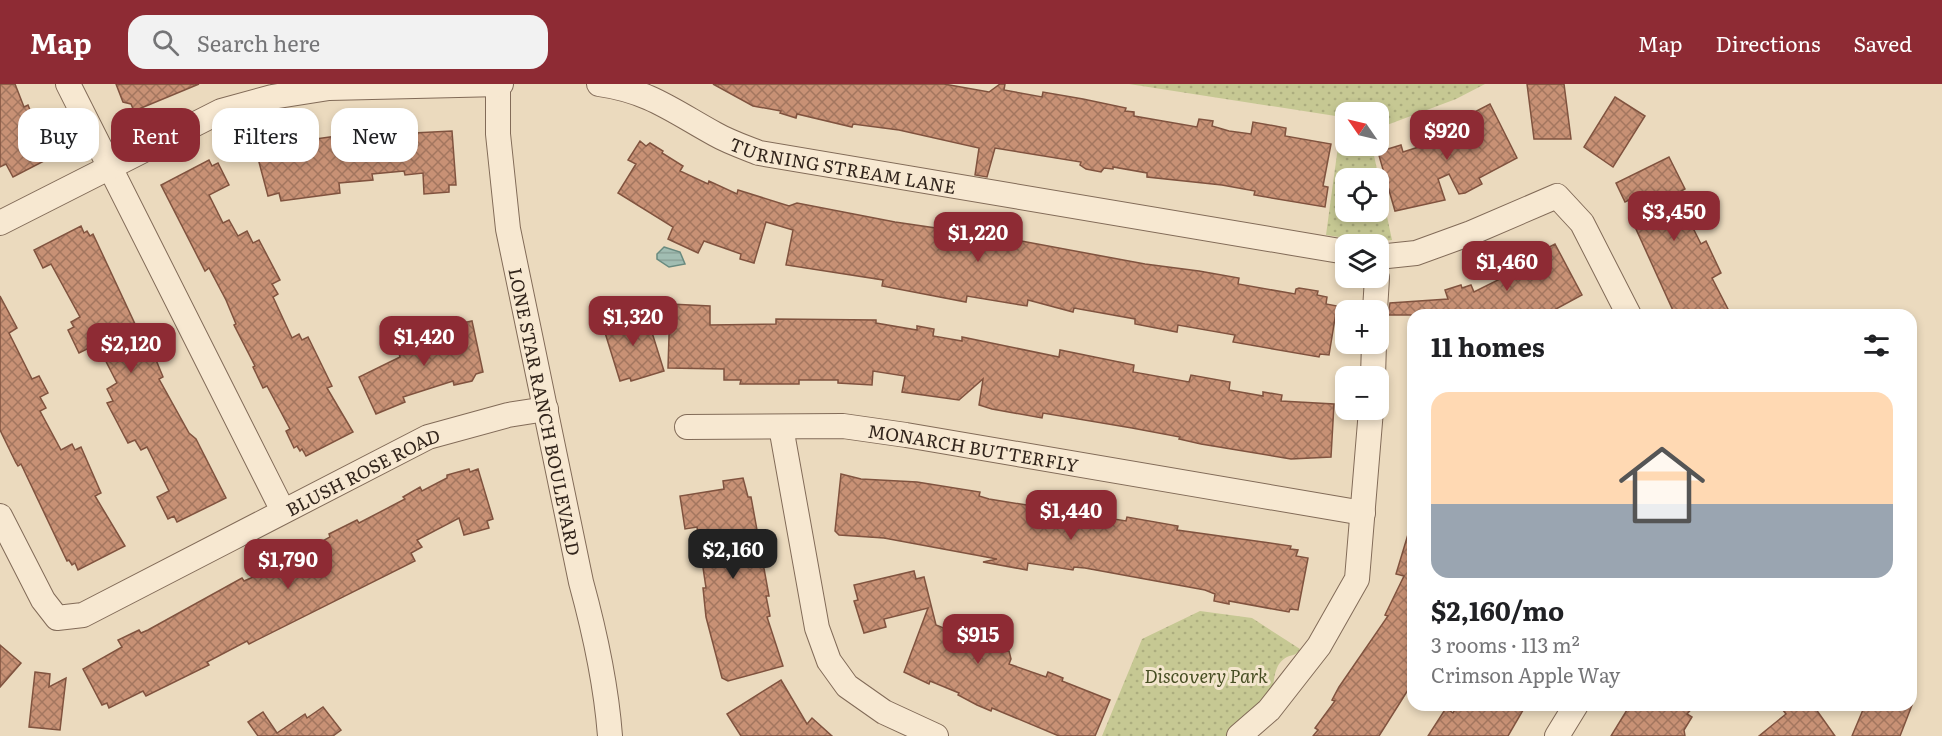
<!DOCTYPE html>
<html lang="en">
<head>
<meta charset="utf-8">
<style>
	body { margin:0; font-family:Literata,serif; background:#f2f2f2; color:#202124; height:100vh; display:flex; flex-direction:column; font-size:22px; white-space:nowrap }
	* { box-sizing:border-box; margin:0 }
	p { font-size:20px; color:#757577 }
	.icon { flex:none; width:33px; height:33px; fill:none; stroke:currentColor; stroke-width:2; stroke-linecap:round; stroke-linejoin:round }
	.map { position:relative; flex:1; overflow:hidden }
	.details { position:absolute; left:1407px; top:225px; width:510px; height:402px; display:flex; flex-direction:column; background:#fff; border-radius:18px; box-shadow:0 3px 9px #0003 }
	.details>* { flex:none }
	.guide { position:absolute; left:18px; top:24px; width:570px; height:54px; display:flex; gap:12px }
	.needle { width:39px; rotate:304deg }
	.buttons { position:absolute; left:1335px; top:18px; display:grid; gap:12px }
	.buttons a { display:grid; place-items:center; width:54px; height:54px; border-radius:12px; background:#fff; box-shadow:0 3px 9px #0003; font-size:30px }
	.price { position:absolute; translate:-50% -51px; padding:0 14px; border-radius:12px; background:#8e2b34; color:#fff; font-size:20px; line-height:39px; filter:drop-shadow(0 2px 3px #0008) }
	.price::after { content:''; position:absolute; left:50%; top:36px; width:18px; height:14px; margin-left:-9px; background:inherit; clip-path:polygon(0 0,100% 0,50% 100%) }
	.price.current { background:#222; color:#fff }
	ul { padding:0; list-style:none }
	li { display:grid; align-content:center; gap:12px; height:318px; padding:0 24px }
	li+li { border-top:2px solid #e0e0e0 }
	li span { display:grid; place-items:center; height:186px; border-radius:18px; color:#555 }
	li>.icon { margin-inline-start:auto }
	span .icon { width:108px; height:108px; fill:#fffc; stroke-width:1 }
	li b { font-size:26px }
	h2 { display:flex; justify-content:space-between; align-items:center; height:72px; padding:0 24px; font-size:26px }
	.tag { padding:0 21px; border-radius:18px; background:#fff; box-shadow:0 3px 9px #0003; font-size:21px; line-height:54px }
	.tag.current { background:#8e2b34; color:#fff }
	header { display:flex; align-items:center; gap:36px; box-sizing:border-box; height:84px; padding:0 30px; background:#8e2b34; color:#fff }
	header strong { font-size:28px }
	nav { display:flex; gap:33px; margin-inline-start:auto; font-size:21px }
	.search { width:420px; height:54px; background:#f2f2f2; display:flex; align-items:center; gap:15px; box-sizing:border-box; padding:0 21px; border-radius:18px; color:#757577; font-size:22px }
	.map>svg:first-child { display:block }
	.park { fill:url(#park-dots); fill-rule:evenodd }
	.water { fill:url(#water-rules); stroke:#698a7f; stroke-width:1.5 }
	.building { fill:url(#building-cross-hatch); stroke:#80533f; stroke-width:1.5 }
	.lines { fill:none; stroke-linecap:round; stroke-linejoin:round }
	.minor-casing { stroke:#826b58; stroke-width:26 }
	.minor { stroke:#f7e8d1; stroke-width:24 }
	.labels { text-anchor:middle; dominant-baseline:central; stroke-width:6; stroke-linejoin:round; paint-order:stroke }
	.street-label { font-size:18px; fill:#32251c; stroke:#f3e5cd }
	.park-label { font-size:18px; font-style:italic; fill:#474e23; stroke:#f3e5cd }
</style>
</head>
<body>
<header>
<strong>Map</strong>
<div class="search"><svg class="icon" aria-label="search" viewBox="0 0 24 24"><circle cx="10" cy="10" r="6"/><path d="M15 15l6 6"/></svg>Search here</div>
<nav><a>Map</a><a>Directions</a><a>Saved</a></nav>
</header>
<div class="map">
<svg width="1942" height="652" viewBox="0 0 1942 652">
	<defs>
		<pattern id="park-dots" width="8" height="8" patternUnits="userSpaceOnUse" patternTransform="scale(1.5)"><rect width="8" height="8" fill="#c6c893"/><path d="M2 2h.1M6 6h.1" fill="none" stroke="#abac7e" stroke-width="1.8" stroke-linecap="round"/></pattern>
		<pattern id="water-rules" width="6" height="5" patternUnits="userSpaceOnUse" patternTransform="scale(1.5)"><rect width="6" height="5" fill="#a1bdb2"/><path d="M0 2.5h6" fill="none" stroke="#8ba298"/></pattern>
		<pattern id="building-cross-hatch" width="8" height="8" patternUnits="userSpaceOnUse" patternTransform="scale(1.5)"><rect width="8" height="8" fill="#c89175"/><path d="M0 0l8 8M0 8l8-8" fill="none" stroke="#a3765f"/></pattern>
	</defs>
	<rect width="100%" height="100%" fill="#ebdabe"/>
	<g class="park">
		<path d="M1129,0H1485L1456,15L1379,44L1378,28H1346V62H1372L1392,156L1372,158L1326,151L1342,33ZM1346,94H1378V128H1346Z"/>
		<path d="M1200,527L1252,534L1300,565C1296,572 1294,570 1287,573C1275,579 1274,594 1273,605L1229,652H1102L1142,555Z"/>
	</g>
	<polygon class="water" points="664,163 680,168 685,180 669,183 657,175 657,170"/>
	<g class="building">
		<polygon points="0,0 15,0 24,23 28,21 34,36 31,37 48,75 13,93 6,80 0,83"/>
		<polygon points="116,0 199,0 134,27 131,20 123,18"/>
		<polygon points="713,0 944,0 989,8 1000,0 1005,0 1004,6 1042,13 1043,8 1083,15 1126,24 1125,27 1134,28 1134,32 1197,43 1199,35 1213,37 1212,42 1229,47 1251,50 1253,38 1286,44 1285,52 1331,60 1323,102 1328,103 1325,123 1254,111 1255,107 1222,101 1147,93 1147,89 1113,83 1113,85 1104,84 1101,88 1086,85 1080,81 1081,78 995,64 987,93 975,91 979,64 899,46 853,40 852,43 797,30 796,34 780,29 781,27 753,22"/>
		<polygon points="1527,0 1564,0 1571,55 1534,55"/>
		<polygon points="1615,13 1645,32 1613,83 1584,63"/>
		<polygon points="1490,20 1517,74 1479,94 1482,100 1465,109 1459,110 1449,90 1438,95 1445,116 1395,127 1378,68 1401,61 1403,68 1428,60 1462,42 1459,36"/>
		<polygon points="413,45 413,49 452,47 456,101 449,101 449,108 424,110 423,89 405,91 404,87 372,90 373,96 339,99 340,109 281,117 279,109 268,112 255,63 272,58 273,61 344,51"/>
		<polygon points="640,57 646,62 650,59 663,67 662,69 683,82 680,87 708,100 709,97 737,110 738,106 789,122 797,119 895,138 963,148 963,151 993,156 994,152 1145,180 1199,187 1239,194 1238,200 1295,210 1296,205 1299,204 1318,207 1317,211 1327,213 1326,220 1337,222 1329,271 1320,270 1319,273 1233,258 1235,251 1178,241 1177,248 1135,240 1135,235 1074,224 1073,228 1028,216 1027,222 967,212 966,218 882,202 883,196 786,181 793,146 766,138 754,179 740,175 741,170 704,157 698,169 668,155 673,143 618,109 636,80 628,76"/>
		<polygon points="1669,73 1685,105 1676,110 1701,160 1706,157 1721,189 1712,194 1731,231 1675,231 1636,145 1644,141 1631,115 1625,118 1616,99"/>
		<polygon points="209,76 212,82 218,79 229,101 209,111 223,139 229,136 238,152 247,147 253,159 259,156 280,196 272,200 278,210 273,213 292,254 299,250 302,256 308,253 332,302 327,304 353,348 306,372 302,365 300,367 297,362 294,364 286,347 290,345 267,302 263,304 253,283 255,282 234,241 236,240 226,216 209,184 205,187 161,101"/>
		<polygon points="81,142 84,149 87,147 90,152 93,150 143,257 146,256 149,259 163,293 159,295 189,349 196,355 226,414 177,438 174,432 168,435 157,413 169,407 147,363 141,366 135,356 128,359 107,319 113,317 107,305 117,299 97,260 79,269 68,246 74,243 71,238 80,233 51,180 43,184 34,166"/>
		<polygon points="1555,160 1582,211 1545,231 1388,231 1390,219 1448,215 1445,206 1461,201 1462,204 1471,201 1474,208 1502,194 1499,189"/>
		<polygon points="0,212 17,244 9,249 32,295 39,292 48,309 40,313 46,324 40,327 61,366 72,360 75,366 81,363 101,409 95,412 125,462 78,486 75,479 72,481 69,476 67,477 21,380 18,382 16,379 0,346"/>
		<polygon points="670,220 710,222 710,241 776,240 776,235 876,236 876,239 917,246 917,242 934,245 933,252 962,257 962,253 1059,273 1060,266 1134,281 1133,288 1189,298 1191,291 1230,298 1229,306 1263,312 1263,308 1282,311 1281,317 1334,320 1331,373 1291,375 1201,360 1179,355 1180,353 1132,344 1043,329 1042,334 992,325 979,321 983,295 959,316 902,308 905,292 873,287 872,301 838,299 838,296 799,296 799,300 740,300 741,296 724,296 724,285 668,284"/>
		<polygon points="645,226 664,287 631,297 630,294 620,297 602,239"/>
		<polygon points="472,237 483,288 476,290 472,297 454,301 453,297 403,313 405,318 376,330 359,293 400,273 395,257 425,247 428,255 455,249 453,241"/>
		<polygon points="469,385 470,388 478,385 493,435 487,437 489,444 464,451 459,434 417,456 422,463 411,469 415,477 249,560 247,557 207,578 209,581 146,612 143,607 109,624 107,619 102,621 83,585 122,563 118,556 139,546 141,549 148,546 242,494 244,497 274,484 330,453 329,450 357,436 359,439 405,415 403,413 420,403 422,407 447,394 447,391"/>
		<polygon points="841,390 861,395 917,398 980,408 979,412 989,415 1126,437 1127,433 1178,442 1177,446 1291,462 1290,465 1298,466 1296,472 1308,474 1298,526 1290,525 1289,528 1229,517 1229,520 1214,517 1215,510 1205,506 1085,484 1074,483 1073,486 1028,479 1027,486 983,478 997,475 884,454 839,451 835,447"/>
		<polygon points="743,394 748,413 751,413 769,512 766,512 770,532 767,533 783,582 728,597 722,594 706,533 703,504 706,504 697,443 685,445 680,412 724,405 723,397"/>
		<polygon points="1409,447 1413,447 1413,598 1379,652 1313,652 1318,646 1315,644 1335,617 1332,616 1339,603 1388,532 1385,531 1404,492 1396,490"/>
		<polygon points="914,487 916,495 924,493 936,541 1000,567 1009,567 1011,575 1009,580 1046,593 1048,588 1063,594 1062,597 1110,616 1095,652 1059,652 992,624 991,627 977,621 958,611 959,609 930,597 929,600 904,588 928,524 884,535 886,543 864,549 854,517 858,516 854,501"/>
		<polygon points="0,561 21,579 0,603"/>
		<polygon points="35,588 50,590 49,603 66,594 60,646 29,643"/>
		<polygon points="781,596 807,640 812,634 832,652 741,652 727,630"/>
		<polygon points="1458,621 1526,621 1508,652 1428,652 1446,624 1453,629"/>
		<polygon points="1630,621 1695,621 1687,630 1692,633 1684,646 1685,652 1611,652"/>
		<polygon points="1779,621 1813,621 1835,652 1759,652 1786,630"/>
		<polygon points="1865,621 1912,621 1900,652 1852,652"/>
		<polygon points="323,623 341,646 333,652 258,652 248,638 263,628 277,649 305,630 307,634"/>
	</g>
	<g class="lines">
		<g class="minor-casing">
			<g id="minor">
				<polyline points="68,0 283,427"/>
				<path id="s1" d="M498,0V50L508,145L581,498C595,549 606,599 610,652"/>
				<path id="s2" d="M599,0C649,7 673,27 715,50C729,58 744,63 759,69L1346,168"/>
				<polyline points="0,139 221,27 272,13 329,4 501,0"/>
				<polyline points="1378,173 1416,169 1471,149 1557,112 1582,139 1629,231"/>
				<polyline points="1375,226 1377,194"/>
				<polyline points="1373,292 1374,260"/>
				<path id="s3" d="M687,343L843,342L906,351L1363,429"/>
				<polyline points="781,343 817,544 829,577 847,602 884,628 936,652"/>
				<path id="s4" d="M0,432L43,516L57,534L83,531L428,353L508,331L546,325"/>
				<polyline points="1239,652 1269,626 1319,562 1357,495 1371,326"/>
				<polyline points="1557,652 1576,621"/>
			</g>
		</g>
		<use href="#minor" class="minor"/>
	</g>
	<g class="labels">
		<g class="street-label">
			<text stroke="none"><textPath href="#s2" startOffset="260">TURNING STREAM LANE</textPath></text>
			<text stroke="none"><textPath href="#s1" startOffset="332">LONE STAR RANCH BOULEVARD</textPath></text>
			<text stroke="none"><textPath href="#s3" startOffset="288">MONARCH BUTTERFLY</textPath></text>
			<text stroke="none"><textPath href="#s4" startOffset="458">BLUSH ROSE ROAD</textPath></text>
		</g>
		<g class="park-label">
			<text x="1206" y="591">Discovery Park</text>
		</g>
	</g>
</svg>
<div class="buttons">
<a><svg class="needle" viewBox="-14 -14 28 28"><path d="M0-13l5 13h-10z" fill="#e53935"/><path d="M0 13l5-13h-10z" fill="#757577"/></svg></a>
<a><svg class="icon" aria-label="locate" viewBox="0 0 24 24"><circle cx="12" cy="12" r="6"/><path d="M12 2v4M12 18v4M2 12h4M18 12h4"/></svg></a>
<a><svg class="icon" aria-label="layers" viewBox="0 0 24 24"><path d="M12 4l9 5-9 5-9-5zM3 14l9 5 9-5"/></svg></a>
<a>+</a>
<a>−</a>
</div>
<b class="price" style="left:1447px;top:77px">$920</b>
<b class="price" style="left:1674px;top:158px">$3,450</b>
<b class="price" style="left:978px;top:179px">$1,220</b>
<b class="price" style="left:1507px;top:208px">$1,460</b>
<b class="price" style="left:633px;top:263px">$1,320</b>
<b class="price" style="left:424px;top:283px">$1,420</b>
<b class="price" style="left:131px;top:290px">$2,120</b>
<b class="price" style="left:1071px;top:457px">$1,440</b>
<b class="price current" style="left:733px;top:496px">$2,160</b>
<b class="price" style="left:288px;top:506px">$1,790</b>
<b class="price" style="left:978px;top:581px">$915</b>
<div class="guide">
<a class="tag">Buy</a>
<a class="tag current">Rent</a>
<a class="tag">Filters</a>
<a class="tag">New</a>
</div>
<section class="details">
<h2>11 homes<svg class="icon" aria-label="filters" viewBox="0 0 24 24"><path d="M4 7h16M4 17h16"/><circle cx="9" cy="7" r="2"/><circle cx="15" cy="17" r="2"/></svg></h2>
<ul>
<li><span style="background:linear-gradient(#ffd9b3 60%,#9aa5b1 0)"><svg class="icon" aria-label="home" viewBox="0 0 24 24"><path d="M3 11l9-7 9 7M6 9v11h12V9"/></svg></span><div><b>$2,160/mo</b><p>3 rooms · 113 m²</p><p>Crimson Apple Way</p></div></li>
</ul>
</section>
</div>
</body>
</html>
